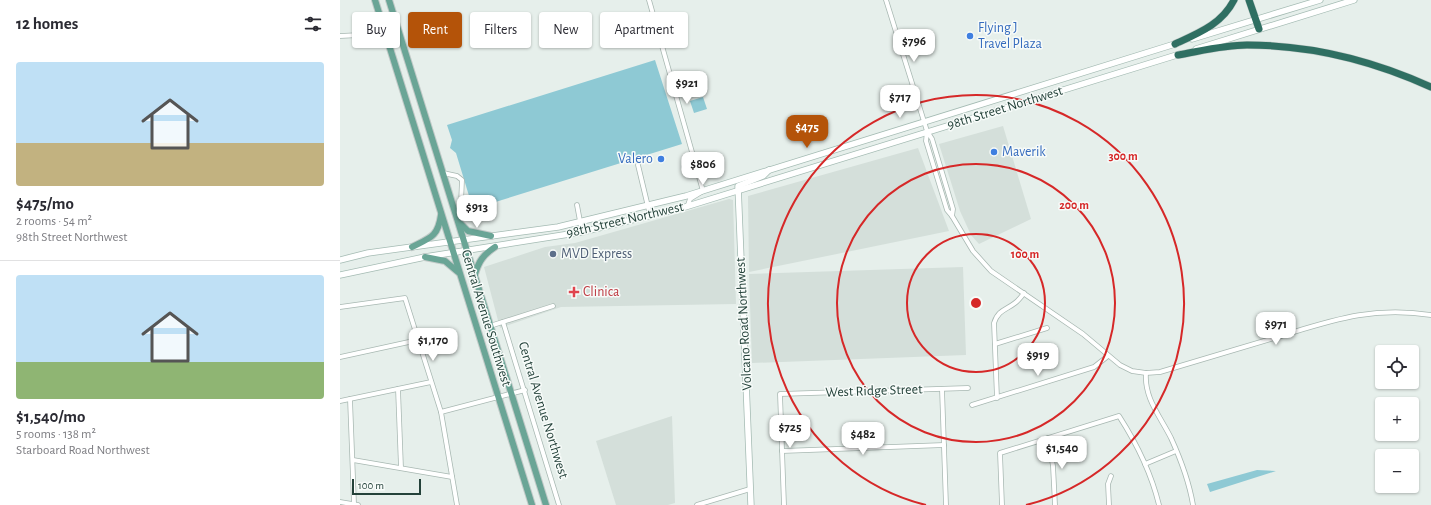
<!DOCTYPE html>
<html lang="en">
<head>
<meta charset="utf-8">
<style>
	body { margin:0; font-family:"Alegreya Sans",sans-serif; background:#f7f7f7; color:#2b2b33; height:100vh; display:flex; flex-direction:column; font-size:15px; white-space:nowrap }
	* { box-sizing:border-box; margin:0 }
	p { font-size:13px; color:#7c7c81 }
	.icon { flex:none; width:22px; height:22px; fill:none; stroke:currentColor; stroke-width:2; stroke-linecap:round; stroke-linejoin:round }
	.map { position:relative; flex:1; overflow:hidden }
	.side { display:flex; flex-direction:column; background:#fff; width:340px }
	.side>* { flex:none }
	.top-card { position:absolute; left:12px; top:12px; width:380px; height:36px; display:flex; gap:8px }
	.controls { position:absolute; left:1035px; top:345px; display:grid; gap:8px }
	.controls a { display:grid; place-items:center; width:44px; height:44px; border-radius:4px; background:#fff; box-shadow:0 1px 3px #0004; font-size:20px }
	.scale { position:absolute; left:12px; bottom:10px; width:69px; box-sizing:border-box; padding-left:4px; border:2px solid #24423a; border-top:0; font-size:11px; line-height:14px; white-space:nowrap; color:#24423a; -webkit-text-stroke:3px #f7fbf9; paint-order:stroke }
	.price { position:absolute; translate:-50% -34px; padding:0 9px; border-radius:8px; background:#fff; color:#222; font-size:13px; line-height:26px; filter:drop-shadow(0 1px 2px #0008) }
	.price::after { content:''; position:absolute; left:50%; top:24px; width:12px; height:9px; margin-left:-6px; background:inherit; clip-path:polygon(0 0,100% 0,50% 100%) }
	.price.on { background:#b45309; color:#fff }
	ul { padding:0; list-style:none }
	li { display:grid; align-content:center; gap:8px; height:212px; padding:0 16px }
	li+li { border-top:1px solid #e1e1e2 }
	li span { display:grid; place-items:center; height:124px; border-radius:4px; color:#555 }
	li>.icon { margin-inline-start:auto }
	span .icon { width:72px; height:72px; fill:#fffc; stroke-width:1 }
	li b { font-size:17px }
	h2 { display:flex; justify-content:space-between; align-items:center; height:48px; padding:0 16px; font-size:17px }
	.chip { padding:0 14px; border-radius:4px; background:#fff; box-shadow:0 1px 3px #0004; font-size:14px; line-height:36px }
	.chip.on { background:#b45309; color:#fff }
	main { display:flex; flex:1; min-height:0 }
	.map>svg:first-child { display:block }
	.built { fill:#d4dfda }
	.water { fill:#8ec9d4 }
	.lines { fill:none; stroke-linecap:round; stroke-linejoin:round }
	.street-casing { stroke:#a8b8b2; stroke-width:5.5 }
	.secondary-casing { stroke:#a4bbb3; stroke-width:7 }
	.primary-casing { stroke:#c2cac8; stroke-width:8 }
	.highway-casing { stroke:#c2cac8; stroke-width:8 }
	.street { stroke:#fff; stroke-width:4 }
	.secondary { stroke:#fff; stroke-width:5.5 }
	.primary { stroke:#6aa596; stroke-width:6 }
	.highway { stroke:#2f6f62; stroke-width:7 }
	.ring { fill:none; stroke:#d62828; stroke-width:2 }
	.shop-dot { fill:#3f7fe0; stroke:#f7fbf9; stroke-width:1.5 }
	.service-dot { fill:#5c6f8a; stroke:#f7fbf9; stroke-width:1.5 }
	.health-dot { fill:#e0444e; stroke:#f7fbf9; stroke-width:1.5 }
	.labels { text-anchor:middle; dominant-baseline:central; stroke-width:3; stroke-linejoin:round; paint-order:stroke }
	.shop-label { font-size:14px; fill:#366cbe; stroke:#f7fbf9; text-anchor:start }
	.street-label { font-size:14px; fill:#24423a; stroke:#f7fbf9 }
	.service-label { font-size:14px; fill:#4e5e75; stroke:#f7fbf9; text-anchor:start }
	.health-label { font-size:14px; fill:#be3a42; stroke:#f7fbf9; text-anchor:start }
	.centre { fill:#d62828; stroke:#f7fbf9; stroke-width:2 }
	.ring-label { font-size:12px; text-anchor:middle; font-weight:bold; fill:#d62828; stroke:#f7fbf9; stroke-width:3; stroke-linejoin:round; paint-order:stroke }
</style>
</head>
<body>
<main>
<section class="side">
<h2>12 homes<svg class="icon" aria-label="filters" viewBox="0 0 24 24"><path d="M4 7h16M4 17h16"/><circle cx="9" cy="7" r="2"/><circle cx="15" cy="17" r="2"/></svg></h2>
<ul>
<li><span style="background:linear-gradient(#bfe0f5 65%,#c2b280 0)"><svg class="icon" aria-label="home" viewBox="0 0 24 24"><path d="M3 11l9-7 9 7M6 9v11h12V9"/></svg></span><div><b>$475/mo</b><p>2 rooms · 54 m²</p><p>98th Street Northwest</p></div></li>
<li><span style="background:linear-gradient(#bfe0f5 70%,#8fb573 0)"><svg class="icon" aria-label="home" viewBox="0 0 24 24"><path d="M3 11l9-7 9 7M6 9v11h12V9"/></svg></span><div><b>$1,540/mo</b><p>5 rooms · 138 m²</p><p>Starboard Road Northwest</p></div></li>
</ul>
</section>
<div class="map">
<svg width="1091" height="505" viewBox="0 0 1091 505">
	<rect width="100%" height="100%" fill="#e6efeb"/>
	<g class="built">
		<polygon points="663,126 691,219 639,244 631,235 620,211 599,144"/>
		<polygon points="578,148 609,231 409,272 408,196"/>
		<polygon points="389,199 393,200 396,304 221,307 160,328 144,267 205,247 235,243"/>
		<polygon points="623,267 626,355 412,363 409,274"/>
		<polygon points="332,416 335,503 328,505 276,505 256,441"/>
	</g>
	<g class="water">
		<polygon points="315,60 342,144 133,209 116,153 110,148 112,140 107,125"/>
		<polygon points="363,97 367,109 354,113 350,101"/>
		<polygon points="917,470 936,471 870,492 867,484"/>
	</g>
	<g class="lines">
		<g class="street-casing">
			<g id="street">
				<polyline points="309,0 363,191 350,199 348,205"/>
				<polyline points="546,0 587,131 592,139 613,209 612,216 607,210 586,141 587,131"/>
				<polyline points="0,36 59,33"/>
				<polyline points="298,165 310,215"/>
				<polyline points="344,167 355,163"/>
				<polyline points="103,173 117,176 122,180 121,203 123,212 128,215 147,218"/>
				<polyline points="237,205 242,232"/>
				<path d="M612,216L633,251L651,271L743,334L780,365L792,371L806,373C804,398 820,416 831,438C841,460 849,481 853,505"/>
				<polyline points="0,307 65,298 101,412 117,505"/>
				<polyline points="163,322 219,505"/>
				<polyline points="150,326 213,306"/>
				<polyline points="655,344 707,328"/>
				<polyline points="0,357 78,340"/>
				<path d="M806,373L820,372C858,361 896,349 934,338C991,321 1029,306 1091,315"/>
				<polyline points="58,389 61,468"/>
				<polyline points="602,389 606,505"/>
				<path d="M657,398L654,323C658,310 666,310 675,303C679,300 681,297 684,293"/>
				<polyline points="10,399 14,504"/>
				<polyline points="0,401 91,382"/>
				<polyline points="632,405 754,367 768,356"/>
				<polyline points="101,412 185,390"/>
				<polyline points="708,438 713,466 715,505"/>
				<polyline points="442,451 604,445"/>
				<polyline points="13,460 112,477"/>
				<polyline points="805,464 836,451"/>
				<polyline points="0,502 18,505"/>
				<polyline points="357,505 410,489"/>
				<polyline points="444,505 440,394 628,388"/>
				<path d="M662,505L660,453L779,416C797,444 811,472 819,505"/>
				<polyline points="769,505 768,484 771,476"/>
			</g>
		</g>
		<g class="secondary-casing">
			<g id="secondary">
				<polyline points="852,39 980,0"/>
				<polyline points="856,49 1014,0"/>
				<polyline points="0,260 28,253 218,227 346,196 838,43"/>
				<polyline points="0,275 85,257 242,232 345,207 840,54"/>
				<polyline points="411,505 398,186 423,176 429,170"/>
			</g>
		</g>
		<g class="primary-casing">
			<g id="primary">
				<polyline points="35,0 192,505"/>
				<polyline points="49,0 206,505"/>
				<polyline points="121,224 128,231 151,236"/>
				<path d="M72,247C90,238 98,237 101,215"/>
				<polyline points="85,257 105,261 118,272"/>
				<path d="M135,274C139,261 143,255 155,247"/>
			</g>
		</g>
		<g class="highway-casing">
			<g id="highway">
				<polyline points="909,0 919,29"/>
				<path d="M835,44C859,33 882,24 894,0"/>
				<path d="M838,55C861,51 884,45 907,45C970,45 1034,61 1091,87"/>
			</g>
		</g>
		<use href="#street" class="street"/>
		<use href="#secondary" class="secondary"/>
		<use href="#primary" class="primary"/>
		<use href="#highway" class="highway"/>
	</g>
	<g class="ring">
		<circle cx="636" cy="303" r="69"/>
		<circle cx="636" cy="303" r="139"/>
		<path d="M586 505A208 208 0 1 1 686 505"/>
	</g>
	<g class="shop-dot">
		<circle cx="630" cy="36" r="4"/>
		<circle cx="654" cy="152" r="4"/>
		<circle cx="321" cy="159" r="4"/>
	</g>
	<circle class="service-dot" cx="213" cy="254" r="4"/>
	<path class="health-dot" d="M232 286h4v4h4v4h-4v4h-4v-4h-4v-4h4z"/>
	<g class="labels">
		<g class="shop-label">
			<text x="638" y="28">Flying J<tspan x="638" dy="16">Travel Plaza</tspan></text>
			<text x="662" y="152">Maverik</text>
			<text x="313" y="159" text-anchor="end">Valero</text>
		</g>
		<g class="street-label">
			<text transform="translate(665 108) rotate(-17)">98th Street Northwest</text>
			<text transform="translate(285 220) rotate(-13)">98th Street Northwest</text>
			<text transform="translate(146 318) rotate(73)">Central Avenue Southwest</text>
			<text transform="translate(404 324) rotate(-93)">Volcano Road Northwest</text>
			<text transform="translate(534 391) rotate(-2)">West Ridge Street</text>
			<text transform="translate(203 410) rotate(73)">Central Avenue Northwest</text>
		</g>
		<g class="service-label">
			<text x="221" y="254">MVD Express</text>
		</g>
		<g class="health-label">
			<text x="243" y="292">Clinica</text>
		</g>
	</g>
	<circle cx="636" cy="303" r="6" class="centre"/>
	<g class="ring-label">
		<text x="783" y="160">300 m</text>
		<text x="734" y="209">200 m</text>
		<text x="685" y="258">100 m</text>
	</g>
</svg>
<div class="controls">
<a><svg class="icon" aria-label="locate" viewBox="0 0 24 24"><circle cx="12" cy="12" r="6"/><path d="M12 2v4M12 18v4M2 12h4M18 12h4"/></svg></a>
<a>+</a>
<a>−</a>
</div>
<div class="scale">100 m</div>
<b class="price" style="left:574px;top:63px">$796</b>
<b class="price" style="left:347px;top:105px">$921</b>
<b class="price" style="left:560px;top:119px">$717</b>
<b class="price on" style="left:467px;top:149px">$475</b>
<b class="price" style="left:363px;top:186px">$806</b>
<b class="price" style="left:137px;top:229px">$913</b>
<b class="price" style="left:936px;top:346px">$971</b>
<b class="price" style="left:93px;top:362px">$1,170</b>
<b class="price" style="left:698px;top:377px">$919</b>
<b class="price" style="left:450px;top:449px">$725</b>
<b class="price" style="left:523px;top:456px">$482</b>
<b class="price" style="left:722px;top:470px">$1,540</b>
<div class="top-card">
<a class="chip">Buy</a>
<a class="chip on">Rent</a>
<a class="chip">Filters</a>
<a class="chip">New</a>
<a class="chip">Apartment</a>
</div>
</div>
</main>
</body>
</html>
